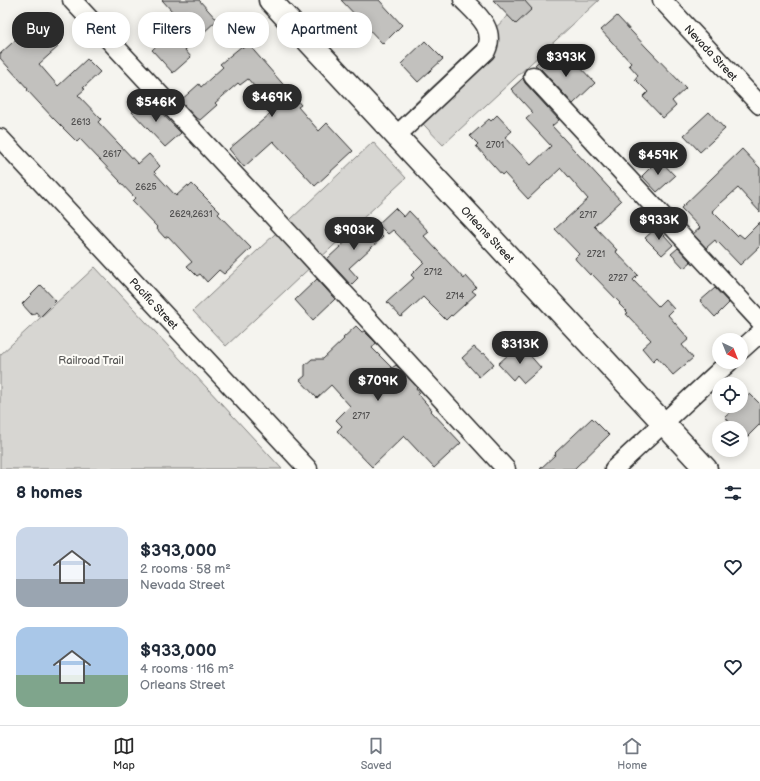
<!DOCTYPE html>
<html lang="en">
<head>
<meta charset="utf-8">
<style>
	body { margin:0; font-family:"Balsamiq Sans",sans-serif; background:#f6f6f7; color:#1f2937; height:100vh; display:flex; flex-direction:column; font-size:15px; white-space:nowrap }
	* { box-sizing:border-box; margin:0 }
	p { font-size:13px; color:#747a83 }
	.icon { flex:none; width:22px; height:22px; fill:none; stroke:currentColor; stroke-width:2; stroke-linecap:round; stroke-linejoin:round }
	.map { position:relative; height:469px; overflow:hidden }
	.details { display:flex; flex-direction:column; background:#fff; flex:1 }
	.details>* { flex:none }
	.top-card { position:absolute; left:12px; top:12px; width:400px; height:36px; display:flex; gap:8px }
	.needle { width:26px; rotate:137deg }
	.controls { position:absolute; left:712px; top:333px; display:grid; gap:8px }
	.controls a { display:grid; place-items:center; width:36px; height:36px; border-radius:50%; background:#fff; box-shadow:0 2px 10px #0003; font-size:20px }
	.price { position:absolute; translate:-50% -34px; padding:0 9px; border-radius:14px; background:#2b2b2b; color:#fff; font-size:13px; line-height:26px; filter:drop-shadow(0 1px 2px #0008) }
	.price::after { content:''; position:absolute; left:50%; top:24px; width:12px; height:9px; margin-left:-6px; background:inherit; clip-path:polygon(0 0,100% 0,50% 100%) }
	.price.on { background:#222; color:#fff }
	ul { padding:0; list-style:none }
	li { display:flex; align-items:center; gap:12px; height:100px; padding:0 16px }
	li span { display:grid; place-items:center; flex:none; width:112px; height:80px; border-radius:12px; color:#555 }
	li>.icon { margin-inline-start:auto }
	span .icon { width:48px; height:48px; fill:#fffc; stroke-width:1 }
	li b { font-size:17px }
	h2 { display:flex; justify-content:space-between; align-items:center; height:48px; padding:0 16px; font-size:17px }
	.pill { padding:0 14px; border-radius:16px; background:#fff; box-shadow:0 2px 10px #0003; font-size:14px; line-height:36px }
	.pill.on { background:#2b2b2b; color:#fff }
	.tab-bar { display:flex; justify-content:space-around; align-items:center; height:56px; border-top:1px solid #e0e1e3; background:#fff; font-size:11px; color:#747a83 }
	.tab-bar a { display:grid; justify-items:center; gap:2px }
	.tab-bar .on { color:#2b2b2b }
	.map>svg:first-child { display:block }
	.green { fill:#d7d6d2; stroke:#81807e }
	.building { fill:#c2c1be; stroke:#2b2b2b }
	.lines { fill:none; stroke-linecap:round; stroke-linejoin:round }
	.minor-casing { stroke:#2b2b2b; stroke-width:21 }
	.major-casing { stroke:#2b2b2b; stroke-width:25 }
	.minor { stroke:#fdfcf7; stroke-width:18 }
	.major { stroke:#fdfcf7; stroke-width:22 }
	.labels { text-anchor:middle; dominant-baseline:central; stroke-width:4; stroke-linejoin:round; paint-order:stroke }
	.number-label { font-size:9px; fill:#515050 }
	.street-label { font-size:11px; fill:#2b2b2b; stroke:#fdfcf7 }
	.park-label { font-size:11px; fill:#565655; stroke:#fdfcf7 }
</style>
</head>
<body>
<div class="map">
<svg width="760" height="469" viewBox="0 0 760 469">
	<rect width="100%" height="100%" fill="#f5f4ef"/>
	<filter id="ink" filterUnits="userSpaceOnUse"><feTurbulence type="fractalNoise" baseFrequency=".025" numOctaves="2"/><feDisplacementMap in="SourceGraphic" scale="8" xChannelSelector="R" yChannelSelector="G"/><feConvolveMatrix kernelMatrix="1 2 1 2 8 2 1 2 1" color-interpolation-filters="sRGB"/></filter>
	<g filter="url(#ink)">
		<g class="green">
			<polygon points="525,0 599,0 443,145 409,109"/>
			<polygon points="373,142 406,178 226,346 193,311"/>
			<polygon points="95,267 282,469 0,469 0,355"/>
		</g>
		<g class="building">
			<polygon points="162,0 199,0 217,20 185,50 191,57 173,73 152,50 182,22"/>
			<polygon points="341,0 379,0 402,25 383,44"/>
			<polygon points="493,0 524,0 532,9 516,24"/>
			<polygon points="617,16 647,48 686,88 672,101 676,106 663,118 643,97 648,92 635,79 638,75 629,65 631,63 601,30"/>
			<polygon points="40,28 58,47 39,64 58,86 87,59 100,72 83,88 85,89 78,95 101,119 98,122 138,164 149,154 160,166 154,172 176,196 188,185 189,187 192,184 220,212 218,214 251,248 224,274 219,270 207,282 200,274 197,276 187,266 192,262 168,236 165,238 156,228 157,227 132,201 135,198 119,181 120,181 80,139 77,142 53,118 27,90 28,89 0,58 0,54 24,32 26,34 30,31 33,35"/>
			<polygon points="425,41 443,59 418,82 401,64"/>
			<polygon points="248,44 301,105 298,107 319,131 327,123 353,151 315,186 273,141 244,167 229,149 270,114 267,111 272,107 248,79 240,85 238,83 215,103 217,105 200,120 197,118 196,118 180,101 199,84 201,87 223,67 220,64 242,46 243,48"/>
			<polygon points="548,52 568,73 577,64 595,83 573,104 541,69 535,65"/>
			<polygon points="523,78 525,83 559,120 552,126 621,201 594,226 617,250 615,251 638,275 633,280 658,306 665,299 674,309 668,315 689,339 682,345 693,358 673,375 657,357 653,361 642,348 651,340 626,314 628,313 619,304 620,303 591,273 590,275 576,260 575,258 579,254 555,229 588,199 561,168 528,199 504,173 502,175 476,146 478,144 470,136 489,119 491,121 497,115 512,131 505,137 531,165 551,146 526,119 533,113 511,89"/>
			<polygon points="147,98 181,133 165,147 132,112"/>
			<polygon points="709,112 725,129 700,152 684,135"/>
			<polygon points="742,149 760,168 760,212 738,188 712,211 737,236 739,234 744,238 760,222 760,246 740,265 718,242 717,243 715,240 706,248 693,234 700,228 681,208"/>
			<polygon points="659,159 675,176 657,192 642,176"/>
			<polygon points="395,208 404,217 409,211 429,232 424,236 464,279 466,276 476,287 472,291 476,294 452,316 451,315 446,320 423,297 401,317 387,302 414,278 411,275 424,262 393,230 388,234 378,224"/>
			<polygon points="368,221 383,237 349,268 358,278 351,285 327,259"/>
			<polygon points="657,227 673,245 662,255 645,238"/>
			<polygon points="678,248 691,262 684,268 671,254"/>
			<polygon points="317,279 335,299 313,320 295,300"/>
			<polygon points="41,285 56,301 40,317 36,312 32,315 22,304"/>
			<polygon points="715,288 729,303 715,317 700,301"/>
			<polygon points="356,326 362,332 364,331 376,343 372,348 392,368 396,365 417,387 416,388 420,393 418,394 432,410 431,411 461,443 434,468 404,436 372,467 337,431 342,426 336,420 350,406 331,385 317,398 300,380 305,376 305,365 312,359 323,359 344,339 343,338"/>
			<polygon points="520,344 541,368 524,383 517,375 513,380 498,364"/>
			<polygon points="474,347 482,354 484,353 494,364 479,377 462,358"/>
			<polygon points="750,394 760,404 760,424 745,439 741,434 741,428 735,428 725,417 734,409 733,407 734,406 741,406 741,400 744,397 745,398"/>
			<polygon points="592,418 609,435 574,469 540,469 556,454 555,453"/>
		</g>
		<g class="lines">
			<g class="minor-casing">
				<g id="minor">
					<polyline points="72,0 297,242 506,469"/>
					<path id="s1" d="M662,0L760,105"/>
					<polyline points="533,76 760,321"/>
					<path d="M396,136L486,51C496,29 478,15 463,0"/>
					<path id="s2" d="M0,138L308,469"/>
					<polyline points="741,350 760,333"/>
					<polyline points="614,469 729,362"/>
				</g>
			</g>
			<g class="major-casing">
				<g id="major">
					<path id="s3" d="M270,0L706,469"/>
				</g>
			</g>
			<use href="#minor" class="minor"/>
			<use href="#major" class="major"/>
		</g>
	</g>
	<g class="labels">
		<g class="number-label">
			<text x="81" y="122">2613</text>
			<text x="495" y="145">2701</text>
			<text x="112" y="154">2617</text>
			<text x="146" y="187">2625</text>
			<text x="191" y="214">2629,2631</text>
			<text x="588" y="215">2717</text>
			<text x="596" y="254">2721</text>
			<text x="433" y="272">2712</text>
			<text x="618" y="278">2727</text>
			<text x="455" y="296">2714</text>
			<text x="361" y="416">2717</text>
		</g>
		<g class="street-label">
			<text stroke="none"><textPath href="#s1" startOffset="72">Nevada Street</textPath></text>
			<text stroke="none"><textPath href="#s3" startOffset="320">Orleans Street</textPath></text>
			<text stroke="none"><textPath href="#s2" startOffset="226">Pacific Street</textPath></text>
		</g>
		<g class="park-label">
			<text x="91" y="360">Railroad Trail</text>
		</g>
	</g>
</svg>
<div class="controls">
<a><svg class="needle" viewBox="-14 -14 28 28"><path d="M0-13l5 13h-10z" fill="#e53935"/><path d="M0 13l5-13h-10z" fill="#747a83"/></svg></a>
<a><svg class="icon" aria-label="locate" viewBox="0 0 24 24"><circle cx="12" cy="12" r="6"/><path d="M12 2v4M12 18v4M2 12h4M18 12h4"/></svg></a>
<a><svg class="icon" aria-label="layers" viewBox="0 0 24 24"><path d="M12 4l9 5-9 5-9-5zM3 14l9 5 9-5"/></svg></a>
</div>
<b class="price on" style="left:566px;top:78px">$393K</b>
<b class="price" style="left:272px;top:118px">$469K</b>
<b class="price" style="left:156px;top:123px">$546K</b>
<b class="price" style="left:658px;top:176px">$459K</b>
<b class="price" style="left:659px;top:241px">$933K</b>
<b class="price" style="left:354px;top:251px">$903K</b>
<b class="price" style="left:520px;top:365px">$313K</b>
<b class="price" style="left:378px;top:402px">$709K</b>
<div class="top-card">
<a class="pill on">Buy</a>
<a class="pill">Rent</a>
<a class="pill">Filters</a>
<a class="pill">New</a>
<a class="pill">Apartment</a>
</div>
</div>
<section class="details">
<h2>8 homes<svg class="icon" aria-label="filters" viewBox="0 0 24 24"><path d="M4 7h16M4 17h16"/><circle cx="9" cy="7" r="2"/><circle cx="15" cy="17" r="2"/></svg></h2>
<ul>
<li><span style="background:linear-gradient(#c9d6e8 65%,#9aa5b1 0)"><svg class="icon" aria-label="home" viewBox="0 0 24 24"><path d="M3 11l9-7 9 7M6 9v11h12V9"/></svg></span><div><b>$393,000</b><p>2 rooms · 58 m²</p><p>Nevada Street</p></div><svg class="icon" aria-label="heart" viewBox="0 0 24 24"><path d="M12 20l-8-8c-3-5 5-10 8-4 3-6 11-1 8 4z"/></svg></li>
<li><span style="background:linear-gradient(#a9c7e8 60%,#7fa58c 0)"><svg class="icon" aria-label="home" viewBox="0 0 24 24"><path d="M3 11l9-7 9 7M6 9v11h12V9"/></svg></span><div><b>$933,000</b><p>4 rooms · 116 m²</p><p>Orleans Street</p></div><svg class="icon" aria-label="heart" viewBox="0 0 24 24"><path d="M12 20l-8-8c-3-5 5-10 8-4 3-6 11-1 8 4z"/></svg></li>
</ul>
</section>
<nav class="tab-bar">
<a class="on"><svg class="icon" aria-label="map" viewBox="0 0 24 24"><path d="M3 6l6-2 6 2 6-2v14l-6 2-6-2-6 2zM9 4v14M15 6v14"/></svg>Map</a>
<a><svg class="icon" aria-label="saved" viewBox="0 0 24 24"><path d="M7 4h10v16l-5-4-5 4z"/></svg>Saved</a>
<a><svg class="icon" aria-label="home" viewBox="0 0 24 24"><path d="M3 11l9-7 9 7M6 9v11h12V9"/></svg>Home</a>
</nav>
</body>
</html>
